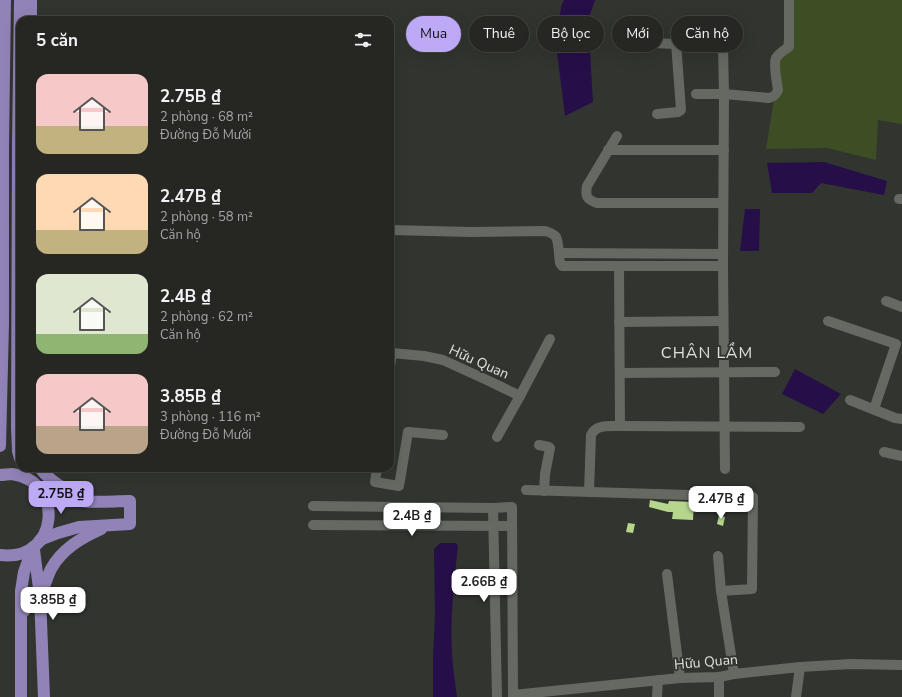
<!DOCTYPE html>
<html lang="vi">
<head>
<meta charset="utf-8">
<style>
	body { margin:0; font-family:"Nunito Sans",sans-serif; background:#323330; color:#f1f3f6; height:100vh; display:flex; flex-direction:column; font-size:15px; white-space:nowrap }
	* { box-sizing:border-box; margin:0 }
	p { font-size:13px; color:#a4a5a6 }
	.icon { flex:none; width:22px; height:22px; fill:none; stroke:currentColor; stroke-width:2; stroke-linecap:round; stroke-linejoin:round }
	.map { position:relative; flex:1; overflow:hidden }
	.details { position:absolute; left:16px; top:16px; width:378px; height:456px; display:flex; flex-direction:column; background:#262723; border-radius:12px; box-shadow:0 4px 16px #0002,0 0 0 1px #424441 }
	.details>* { flex:none }
	.top-card { position:absolute; left:406px; top:16px; width:380px; height:36px; display:flex; gap:8px }
	.price { position:absolute; translate:-50% -34px; padding:0 9px; border-radius:8px; background:#fff; color:#222; font-size:13px; line-height:26px; filter:drop-shadow(0 1px 2px #0008) }
	.price::after { content:''; position:absolute; left:50%; top:24px; width:12px; height:9px; margin-left:-6px; background:inherit; clip-path:polygon(0 0,100% 0,50% 100%) }
	.price.active { background:#bda9f5; color:#111 }
	ul { padding:0; list-style:none }
	li { display:flex; align-items:center; gap:12px; height:100px; padding:0 20px }
	li span { display:grid; place-items:center; flex:none; width:112px; height:80px; border-radius:12px; color:#555 }
	li>.icon { margin-inline-start:auto }
	span .icon { width:48px; height:48px; fill:#fffc; stroke-width:1 }
	li b { font-size:17px }
	h2 { display:flex; justify-content:space-between; align-items:center; height:48px; padding:0 20px; font-size:17px }
	.chip { padding:0 14px; border-radius:18px; background:#262723; box-shadow:0 4px 16px #0002,0 0 0 1px #424441; font-size:14px; line-height:36px }
	.chip.active { background:#bda9f5; color:#111 }
	.map>svg:first-child { display:block }
	.green { fill:#3d4d24 }
	.water { fill:#260f49 }
	.building { fill:#b6d58d }
	.lines { fill:none; stroke-linecap:round; stroke-linejoin:round }
	.minor { stroke:#666862; stroke-width:10 }
	.major { stroke:#9183b7; stroke-width:12 }
	.labels { text-anchor:middle; dominant-baseline:central; stroke-width:4; stroke-linejoin:round; paint-order:stroke }
	.street-label { font-size:14px; fill:#e0e1de; stroke:#32342f }
	.quarter-label { font-size:16px; letter-spacing:1px; fill:#e0e1de; stroke:#32342f }
</style>
</head>
<body>
<div class="map">
<svg width="902" height="697" viewBox="0 0 902 697">
	<rect width="100%" height="100%" fill="#32342f"/>
	<polygon class="green" points="790,0 902,0 902,124 878,120 876,160 827,148 766,149"/>
	<g class="water">
		<polygon points="564,0 595,0 588,20 593,102 565,116 555,36 562,4"/>
		<polygon points="824,162 887,181 884,195 821,183 812,193 772,193 767,163"/>
		<polygon points="745,209 760,209 759,251 740,251"/>
		<polygon points="795,369 841,394 823,414 782,394"/>
		<path d="M440,543H456L458,546C454,582 450,618 452,654C453,668 455,683 457,697H433V658L435,614L434,549Z"/>
	</g>
	<g class="building">
		<polygon points="650,500 668,504 669,501 694,502 693,520 672,519 673,512 668,512 649,507"/>
		<polygon points="719,515 725,517 723,526 717,524"/>
		<polygon points="628,523 635,524 633,533 626,532"/>
	</g>
	<g class="lines">
		<g class="minor">
			<path d="M724,24L723,46L724,94L769,98C774,97 776,95 778,90C777,81 773,65 776,58C779,53 784,50 789,47V0"/>
			<polyline points="652,43 723,46"/>
			<polyline points="696,94 724,94 723,266"/>
			<polyline points="657,114 678,112 681,110 676,43"/>
			<path d="M617,136L587,186C585,196 587,200 597,203H723"/>
			<polyline points="608,150 724,150"/>
			<polyline points="899,199 902,199"/>
			<path d="M390,230L470,232L545,231C549,232 553,233 556,237C559,243 559,257 560,263L562,266H723L725,469"/>
			<polyline points="559,253 723,254"/>
			<polyline points="619,266 620,426"/>
			<polyline points="886,301 902,307"/>
			<polyline points="828,321 896,344 874,409"/>
			<polyline points="619,322 723,321"/>
			<polyline points="390,366 392,353 424,356 443,360 489,381 520,396 497,437"/>
			<polyline points="620,373 775,372"/>
			<polyline points="520,396 550,339"/>
			<polyline points="850,400 895,418 902,419"/>
			<polyline points="539,445 549,447 550,448 545,474 544,491"/>
			<polyline points="884,452 902,456"/>
			<polyline points="377,468 375,482 399,486 408,432 443,435"/>
			<polyline points="526,490 753,497 752,589 721,591 734,674"/>
			<path d="M589,492L591,435C596,424 610,426 620,426L800,427"/>
			<polyline points="313,506 493,508 512,507 513,697"/>
			<polyline points="493,508 497,697"/>
			<polyline points="313,525 512,526"/>
			<polyline points="718,556 721,591"/>
			<polyline points="667,574 680,678"/>
			<polyline points="719,677 719,697"/>
			<polyline points="513,695 680,678 719,677 734,674 800,667 851,664 902,665"/>
			<polyline points="657,697 658,680"/>
			<polyline points="796,697 800,667"/>
		</g>
		<g class="major">
			<polyline points="20,0 18,144 17,427 18,451 20,458"/>
			<polyline points="31,20 31,0"/>
			<polyline points="0,446 3,324 3,146 5,0"/>
			<path d="M40,468C53,485 66,489 85,497"/>
			<path d="M0,475C4,475 8,474 12,474C65,481 60,562 0,555"/>
			<path d="M40,540L58,533L79,527L130,524V501C114,501 97,503 80,501C67,500 54,495 41,491"/>
			<polyline points="34,550 40,596 44,697"/>
			<path d="M21,614C26,608 36,601 40,594C45,586 47,577 51,569C62,549 81,538 101,529"/>
			<polyline points="21,697 21,591 24,572 33,547"/>
		</g>
	</g>
	<g class="labels">
		<g class="street-label">
			<text transform="translate(479 362) rotate(24)">Hữu Quan</text>
			<text transform="translate(706 662) rotate(-5)">Hữu Quan</text>
		</g>
		<g class="quarter-label">
			<text x="707" y="353">CHÂN LẦM</text>
		</g>
	</g>
</svg>
<b class="price active" style="left:61px;top:515px">2.75B ₫</b>
<b class="price" style="left:721px;top:520px">2.47B ₫</b>
<b class="price" style="left:412px;top:537px">2.4B ₫</b>
<b class="price" style="left:484px;top:603px">2.66B ₫</b>
<b class="price" style="left:53px;top:621px">3.85B ₫</b>
<div class="top-card">
<a class="chip active">Mua</a>
<a class="chip">Thuê</a>
<a class="chip">Bộ lọc</a>
<a class="chip">Mới</a>
<a class="chip">Căn hộ</a>
</div>
<section class="details">
<h2>5 căn<svg class="icon" aria-label="filters" viewBox="0 0 24 24"><path d="M4 7h16M4 17h16"/><circle cx="9" cy="7" r="2"/><circle cx="15" cy="17" r="2"/></svg></h2>
<ul>
<li><span style="background:linear-gradient(#f6c9c9 65%,#c2b280 0)"><svg class="icon" aria-label="home" viewBox="0 0 24 24"><path d="M3 11l9-7 9 7M6 9v11h12V9"/></svg></span><div><b>2.75B ₫</b><p>2 phòng · 68 m²</p><p>Đường Đỗ Mười</p></div></li>
<li><span style="background:linear-gradient(#ffd9b3 70%,#c2b280 0)"><svg class="icon" aria-label="home" viewBox="0 0 24 24"><path d="M3 11l9-7 9 7M6 9v11h12V9"/></svg></span><div><b>2.47B ₫</b><p>2 phòng · 58 m²</p><p>Căn hộ</p></div></li>
<li><span style="background:linear-gradient(#dfe7d0 75%,#8fb573 0)"><svg class="icon" aria-label="home" viewBox="0 0 24 24"><path d="M3 11l9-7 9 7M6 9v11h12V9"/></svg></span><div><b>2.4B ₫</b><p>2 phòng · 62 m²</p><p>Căn hộ</p></div></li>
<li><span style="background:linear-gradient(#f6c9c9 65%,#b9a48a 0)"><svg class="icon" aria-label="home" viewBox="0 0 24 24"><path d="M3 11l9-7 9 7M6 9v11h12V9"/></svg></span><div><b>3.85B ₫</b><p>3 phòng · 116 m²</p><p>Đường Đỗ Mười</p></div></li>
</ul>
</section>
</div>
</body>
</html>
